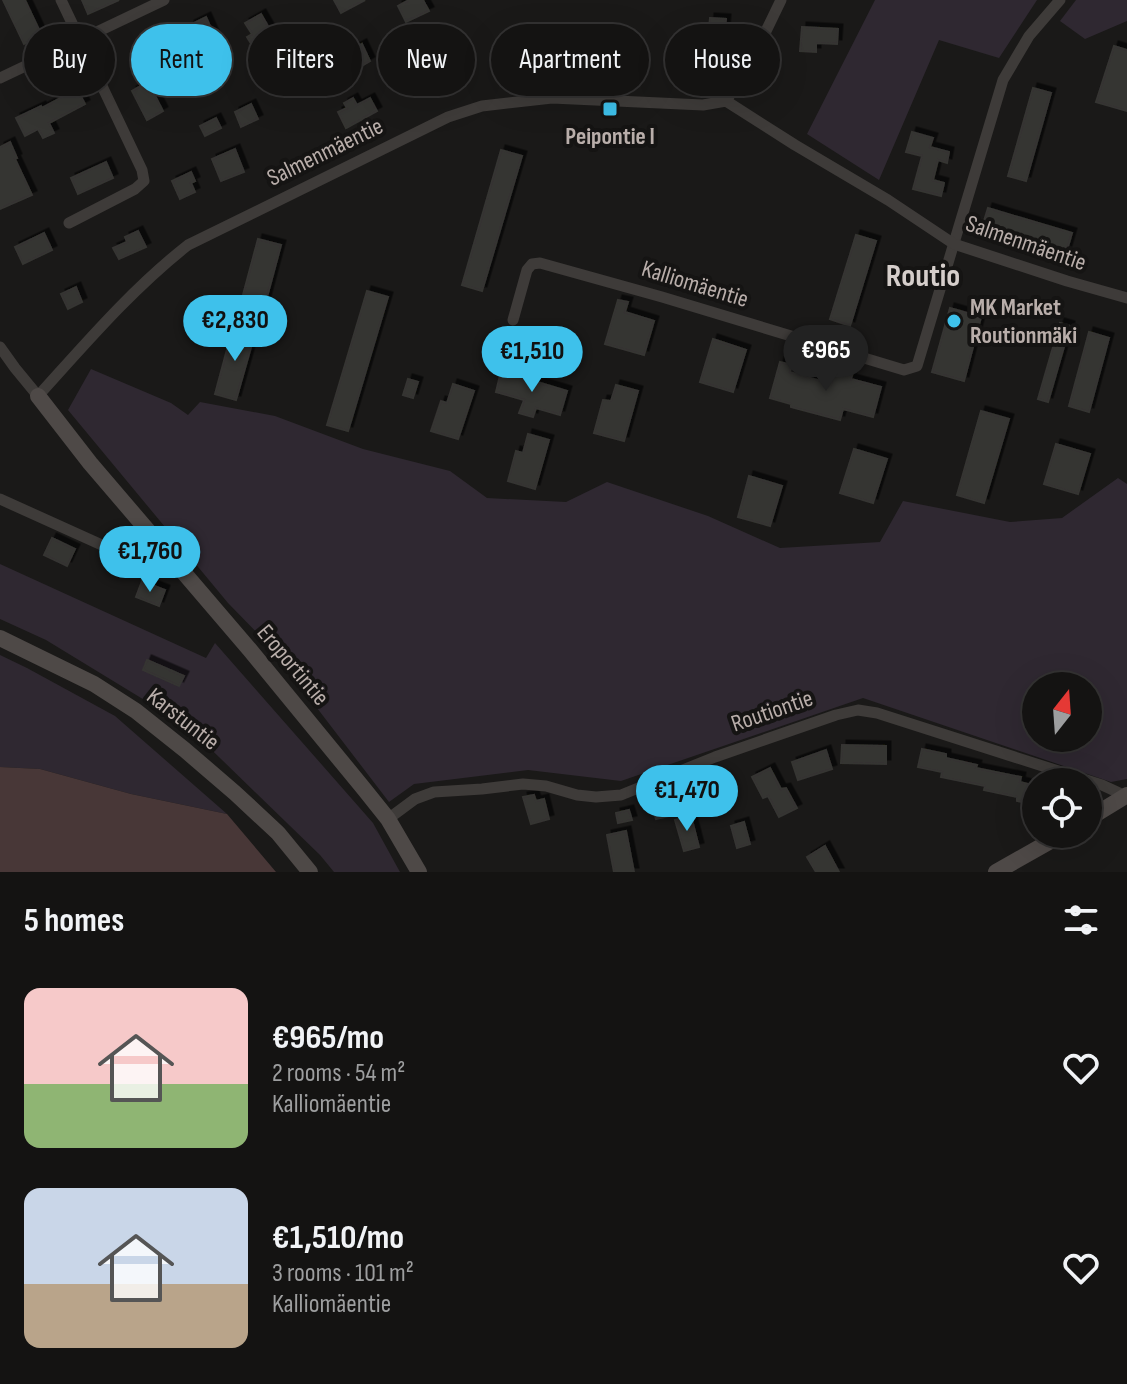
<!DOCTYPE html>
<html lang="en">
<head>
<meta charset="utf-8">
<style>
	body { margin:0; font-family:"Sofia Sans Condensed",sans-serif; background:#1d1c1b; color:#f1f3f6; height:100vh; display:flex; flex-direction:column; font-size:30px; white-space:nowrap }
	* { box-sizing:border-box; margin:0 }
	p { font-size:26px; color:#9d9e9f }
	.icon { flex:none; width:44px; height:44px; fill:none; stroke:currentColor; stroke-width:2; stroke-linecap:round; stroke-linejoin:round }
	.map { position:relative; height:872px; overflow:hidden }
	.side { display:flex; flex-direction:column; background:#141312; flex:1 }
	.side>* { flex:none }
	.guide { position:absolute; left:24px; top:24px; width:1080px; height:72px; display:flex; gap:16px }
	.needle { width:52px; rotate:17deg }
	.tools { position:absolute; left:1022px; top:672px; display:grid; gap:16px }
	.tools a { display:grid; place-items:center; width:80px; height:80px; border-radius:50%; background:#141312; box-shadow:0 8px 32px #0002,0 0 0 2px #333232; font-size:40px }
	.price { position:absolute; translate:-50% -68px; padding:0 18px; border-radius:28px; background:#3ec1eb; color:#111; font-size:26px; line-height:52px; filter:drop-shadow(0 2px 4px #0008) }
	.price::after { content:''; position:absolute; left:50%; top:48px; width:24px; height:18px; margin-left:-12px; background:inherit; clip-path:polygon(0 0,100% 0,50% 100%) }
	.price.current { background:#222; color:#fff }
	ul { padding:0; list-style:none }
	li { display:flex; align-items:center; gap:24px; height:200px; padding:0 24px }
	li span { display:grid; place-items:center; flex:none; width:224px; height:160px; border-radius:16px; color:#555 }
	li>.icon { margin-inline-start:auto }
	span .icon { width:96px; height:96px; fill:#fffc; stroke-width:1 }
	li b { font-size:34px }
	h2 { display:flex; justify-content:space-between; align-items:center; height:96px; padding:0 24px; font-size:34px }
	.pill { padding:0 28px; border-radius:36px; background:#141312; box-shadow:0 8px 32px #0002,0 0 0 2px #333232; font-size:28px; line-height:72px }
	.pill.current { background:#3ec1eb; color:#111 }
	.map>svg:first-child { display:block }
	.green { fill:#2f2831; fill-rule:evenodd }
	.water { fill:#483737 }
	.building { fill:#353433; stroke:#353432; stroke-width:2; filter:url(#shadow) }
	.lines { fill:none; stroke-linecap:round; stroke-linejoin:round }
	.street { stroke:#3e3b39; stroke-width:11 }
	.secondary { stroke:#4e4947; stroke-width:16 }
	.poi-dot { fill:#3ec1eb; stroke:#151413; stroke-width:3 }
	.labels { text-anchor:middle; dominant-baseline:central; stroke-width:8; stroke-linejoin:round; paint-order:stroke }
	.poi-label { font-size:24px; font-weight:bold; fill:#b9aeaa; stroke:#151413 }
	.street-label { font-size:24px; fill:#b9aeaa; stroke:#151413 }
	.district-label { font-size:32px; font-weight:bold; fill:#d5cecb; stroke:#151413 }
</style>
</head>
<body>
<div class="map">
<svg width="1127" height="872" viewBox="0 0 1127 872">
	<defs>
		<filter id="shadow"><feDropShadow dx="4.5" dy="-4.5" stdDeviation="0" flood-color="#0009"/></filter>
	</defs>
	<rect width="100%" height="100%" fill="#1a1918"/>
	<g class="green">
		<polygon points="875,0 1037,0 999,58 939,40 879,180 807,134"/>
		<polygon points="1076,0 1127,0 1127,21 1085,39 1060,21"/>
		<path d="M91,369L171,403L188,415L200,402L275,416L363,449L450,471L487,498L566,502L607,482L708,516L780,548L880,542L903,501L1010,522L1062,518L1118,478L1127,484V779L1111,782L863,698L621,781L528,770L414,784L389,802L268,644L228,603L68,410ZM1088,686V738H1036V686Z"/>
		<polygon points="0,564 206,658 215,643 373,823 400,872 334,872 320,855 187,726 46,640 0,619"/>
		<polygon points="0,655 27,668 115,716 227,814 131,794 40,769 0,767"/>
	</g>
	<polygon class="water" points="0,767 40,769 131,794 227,814 276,872 0,872"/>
	<g class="building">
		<polygon points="3,0 25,0 42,36 24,44"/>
		<polygon points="82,0 119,0 88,14"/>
		<polygon points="334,0 365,0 341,13"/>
		<polygon points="409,0 423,0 429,11 406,22 398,6"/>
		<polygon points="261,14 273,35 270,37 280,55 264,64 247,37 252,34 245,23"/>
		<polygon points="206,17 218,44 202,51 190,25"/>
		<polygon points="710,18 726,19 723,51 707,50"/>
		<polygon points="802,27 838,29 837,44 816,43 816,52 800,51"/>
		<polygon points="157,29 161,37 171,33 181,54 166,61 163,55 157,58 145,35"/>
		<polygon points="455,38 459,52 447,55 443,41"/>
		<polygon points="362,44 370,61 358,68 349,51"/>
		<polygon points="1114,46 1127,50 1127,111 1096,102"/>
		<polygon points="532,47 554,47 554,52 565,53 564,72 553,72 553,65 532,65"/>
		<polygon points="589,49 618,51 617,72 588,71"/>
		<polygon points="148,82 163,111 147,120 132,91"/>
		<polygon points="1033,88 1051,93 1026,181 1008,176"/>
		<polygon points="77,89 85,104 49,123 54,133 43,138 38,129 25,136 16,118 41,106 42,108"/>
		<polygon points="353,98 357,105 370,98 377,111 346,128 338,112 347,108 344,103"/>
		<polygon points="251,104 258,119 241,127 235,112"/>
		<polygon points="216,118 221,128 205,136 200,126"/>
		<polygon points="912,132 933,138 930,147 949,152 947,163 938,160 933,180 944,183 941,196 913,189 922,156 906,152"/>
		<polygon points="10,142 17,158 15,159 32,195 0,209 0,147"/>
		<polygon points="235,149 244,172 221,181 212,159"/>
		<polygon points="501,150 522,156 482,291 462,285"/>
		<polygon points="106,162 113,178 78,194 71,178"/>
		<polygon points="191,172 195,181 191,183 195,192 180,199 172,181"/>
		<polygon points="988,208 1072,233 1067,250 983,224"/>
		<polygon points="138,231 146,247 119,259 113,248 127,242 125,237"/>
		<polygon points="44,233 52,250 23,264 15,247"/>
		<polygon points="856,235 876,241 850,326 830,319"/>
		<polygon points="258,239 281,245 263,312 240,306"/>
		<polygon points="76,287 82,302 68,309 61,294"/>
		<polygon points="367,291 388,297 348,431 327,425"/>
		<polygon points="618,300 628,302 625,312 654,321 644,355 605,344"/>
		<polygon points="950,308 981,317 964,381 932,372"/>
		<polygon points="1060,323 1070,326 1048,402 1038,399"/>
		<polygon points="233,327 255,333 236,400 215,394"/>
		<polygon points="1089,332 1109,338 1089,412 1069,406"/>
		<polygon points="713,339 746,350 733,392 700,382"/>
		<polygon points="780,362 792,365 790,372 831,384 837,364 854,369 851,379 881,387 873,417 843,409 840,420 791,407 791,404 770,398"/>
		<polygon points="501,371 567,391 560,415 536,408 533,417 519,413 524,400 496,392"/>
		<polygon points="408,379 418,382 413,398 403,395"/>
		<polygon points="453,384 474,391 458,439 431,431 441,401 447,403"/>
		<polygon points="616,385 638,391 624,441 594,433 603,400 611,401"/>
		<polygon points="981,411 1009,419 984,503 957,495"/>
		<polygon points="528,434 549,440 535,489 508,481 516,451 523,453"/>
		<polygon points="1056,444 1090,454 1078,494 1044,484"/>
		<polygon points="854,449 887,459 873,503 840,493"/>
		<polygon points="749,476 782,486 770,526 738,517"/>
		<polygon points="52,538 75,549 67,566 44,555"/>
		<polygon points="142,581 165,590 159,606 136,597"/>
		<polygon points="147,660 184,676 179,686 143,670"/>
		<polygon points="842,745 886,746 886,764 841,763"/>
		<polygon points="922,749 946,754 946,758 977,765 976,768 1021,777 1020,782 1036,786 1036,805 1017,801 1017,797 984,790 985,786 941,777 942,772 918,767"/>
		<polygon points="826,750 832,769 798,780 792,762"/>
		<polygon points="770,768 781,789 786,788 797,808 779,817 768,796 763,798 752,777"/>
		<polygon points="534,795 536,801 544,799 549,819 531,824 523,797"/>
		<polygon points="667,806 669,816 656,819 653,809"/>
		<polygon points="629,810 632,820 618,823 616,813"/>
		<polygon points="691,816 699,847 684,851 675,820"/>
		<polygon points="744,822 750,844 737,848 731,826"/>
		<polygon points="626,831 634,872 614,872 607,835"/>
		<polygon points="825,846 839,872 816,872 807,857"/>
	</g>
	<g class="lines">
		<g class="street">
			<polyline points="61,0 142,170 144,181 135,189 69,223"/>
			<polyline points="0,78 164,0"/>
			<polyline points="726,101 751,62 781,0"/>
			<polyline points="513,320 527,270 532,264 540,263 662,297 904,370 917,366 1003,80 1029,36 1060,0"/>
			<path d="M0,347L15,368L38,396C86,343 132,289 188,245L448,117L482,106L552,98L703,105L726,101L795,145L888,200L954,244L1067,281L1127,298"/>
			<polyline points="0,499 135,560 158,566 175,562"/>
			<polyline points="388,819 415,799 434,792 482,789 523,784 546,786 577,795 596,797 621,795 715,757 836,715 858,710 877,713 1102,785 1126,796"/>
		</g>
		<g class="secondary">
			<polyline points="38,396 90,463 250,650 364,789 388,819 419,872"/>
			<polyline points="0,638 94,684 136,711 185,750 235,793 278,833 310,872"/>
			<polyline points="1088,819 1127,795"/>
			<polyline points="996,872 1063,834"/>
		</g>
	</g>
	<g class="poi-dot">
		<rect x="602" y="101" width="16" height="16" rx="4"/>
		<circle cx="954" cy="321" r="8"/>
	</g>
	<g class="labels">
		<g class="poi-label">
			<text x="610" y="136">Peipontie I</text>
			<text x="970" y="307" text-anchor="start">MK Market<tspan x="970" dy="28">Routionmäki</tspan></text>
		</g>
		<g class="street-label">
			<text transform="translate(325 152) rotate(-26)">Salmenmäentie</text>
			<text transform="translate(1026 243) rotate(19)">Salmenmäentie</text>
			<text transform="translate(695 284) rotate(17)">Kalliomäentie</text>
			<text transform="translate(293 665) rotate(50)">Eroportintie</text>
			<text transform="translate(772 711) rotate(-19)">Routiontie</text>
			<text transform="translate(183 719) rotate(38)">Karstuntie</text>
		</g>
		<g class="district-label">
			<text x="923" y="276">Routio</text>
		</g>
	</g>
</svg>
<div class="tools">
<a><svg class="needle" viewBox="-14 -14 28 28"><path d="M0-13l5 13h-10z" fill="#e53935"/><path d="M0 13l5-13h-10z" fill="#9d9e9f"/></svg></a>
<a><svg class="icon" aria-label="locate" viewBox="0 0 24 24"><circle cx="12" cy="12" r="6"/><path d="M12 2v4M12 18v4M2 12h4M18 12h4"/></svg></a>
</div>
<b class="price" style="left:235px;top:363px">€2,830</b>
<b class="price current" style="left:826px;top:393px">€965</b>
<b class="price" style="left:532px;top:394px">€1,510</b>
<b class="price" style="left:150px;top:594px">€1,760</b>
<b class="price" style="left:687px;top:833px">€1,470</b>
<div class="guide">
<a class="pill">Buy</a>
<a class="pill current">Rent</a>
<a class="pill">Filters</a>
<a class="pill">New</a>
<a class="pill">Apartment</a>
<a class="pill">House</a>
</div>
</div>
<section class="side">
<h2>5 homes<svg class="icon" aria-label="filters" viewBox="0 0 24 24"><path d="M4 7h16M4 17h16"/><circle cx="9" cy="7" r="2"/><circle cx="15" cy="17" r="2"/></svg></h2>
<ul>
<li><span style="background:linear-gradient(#f6c9c9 60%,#8fb573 0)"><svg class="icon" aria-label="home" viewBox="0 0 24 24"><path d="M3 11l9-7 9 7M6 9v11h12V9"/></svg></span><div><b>€965/mo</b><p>2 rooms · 54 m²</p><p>Kalliomäentie</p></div><svg class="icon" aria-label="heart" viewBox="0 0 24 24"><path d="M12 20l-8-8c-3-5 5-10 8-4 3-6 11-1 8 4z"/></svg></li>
<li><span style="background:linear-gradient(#c9d6e8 60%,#b9a48a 0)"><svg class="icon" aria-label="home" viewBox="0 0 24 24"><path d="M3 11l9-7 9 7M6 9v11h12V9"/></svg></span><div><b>€1,510/mo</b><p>3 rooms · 101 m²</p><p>Kalliomäentie</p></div><svg class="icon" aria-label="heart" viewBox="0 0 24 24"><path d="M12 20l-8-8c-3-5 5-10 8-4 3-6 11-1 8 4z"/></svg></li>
</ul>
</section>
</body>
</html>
